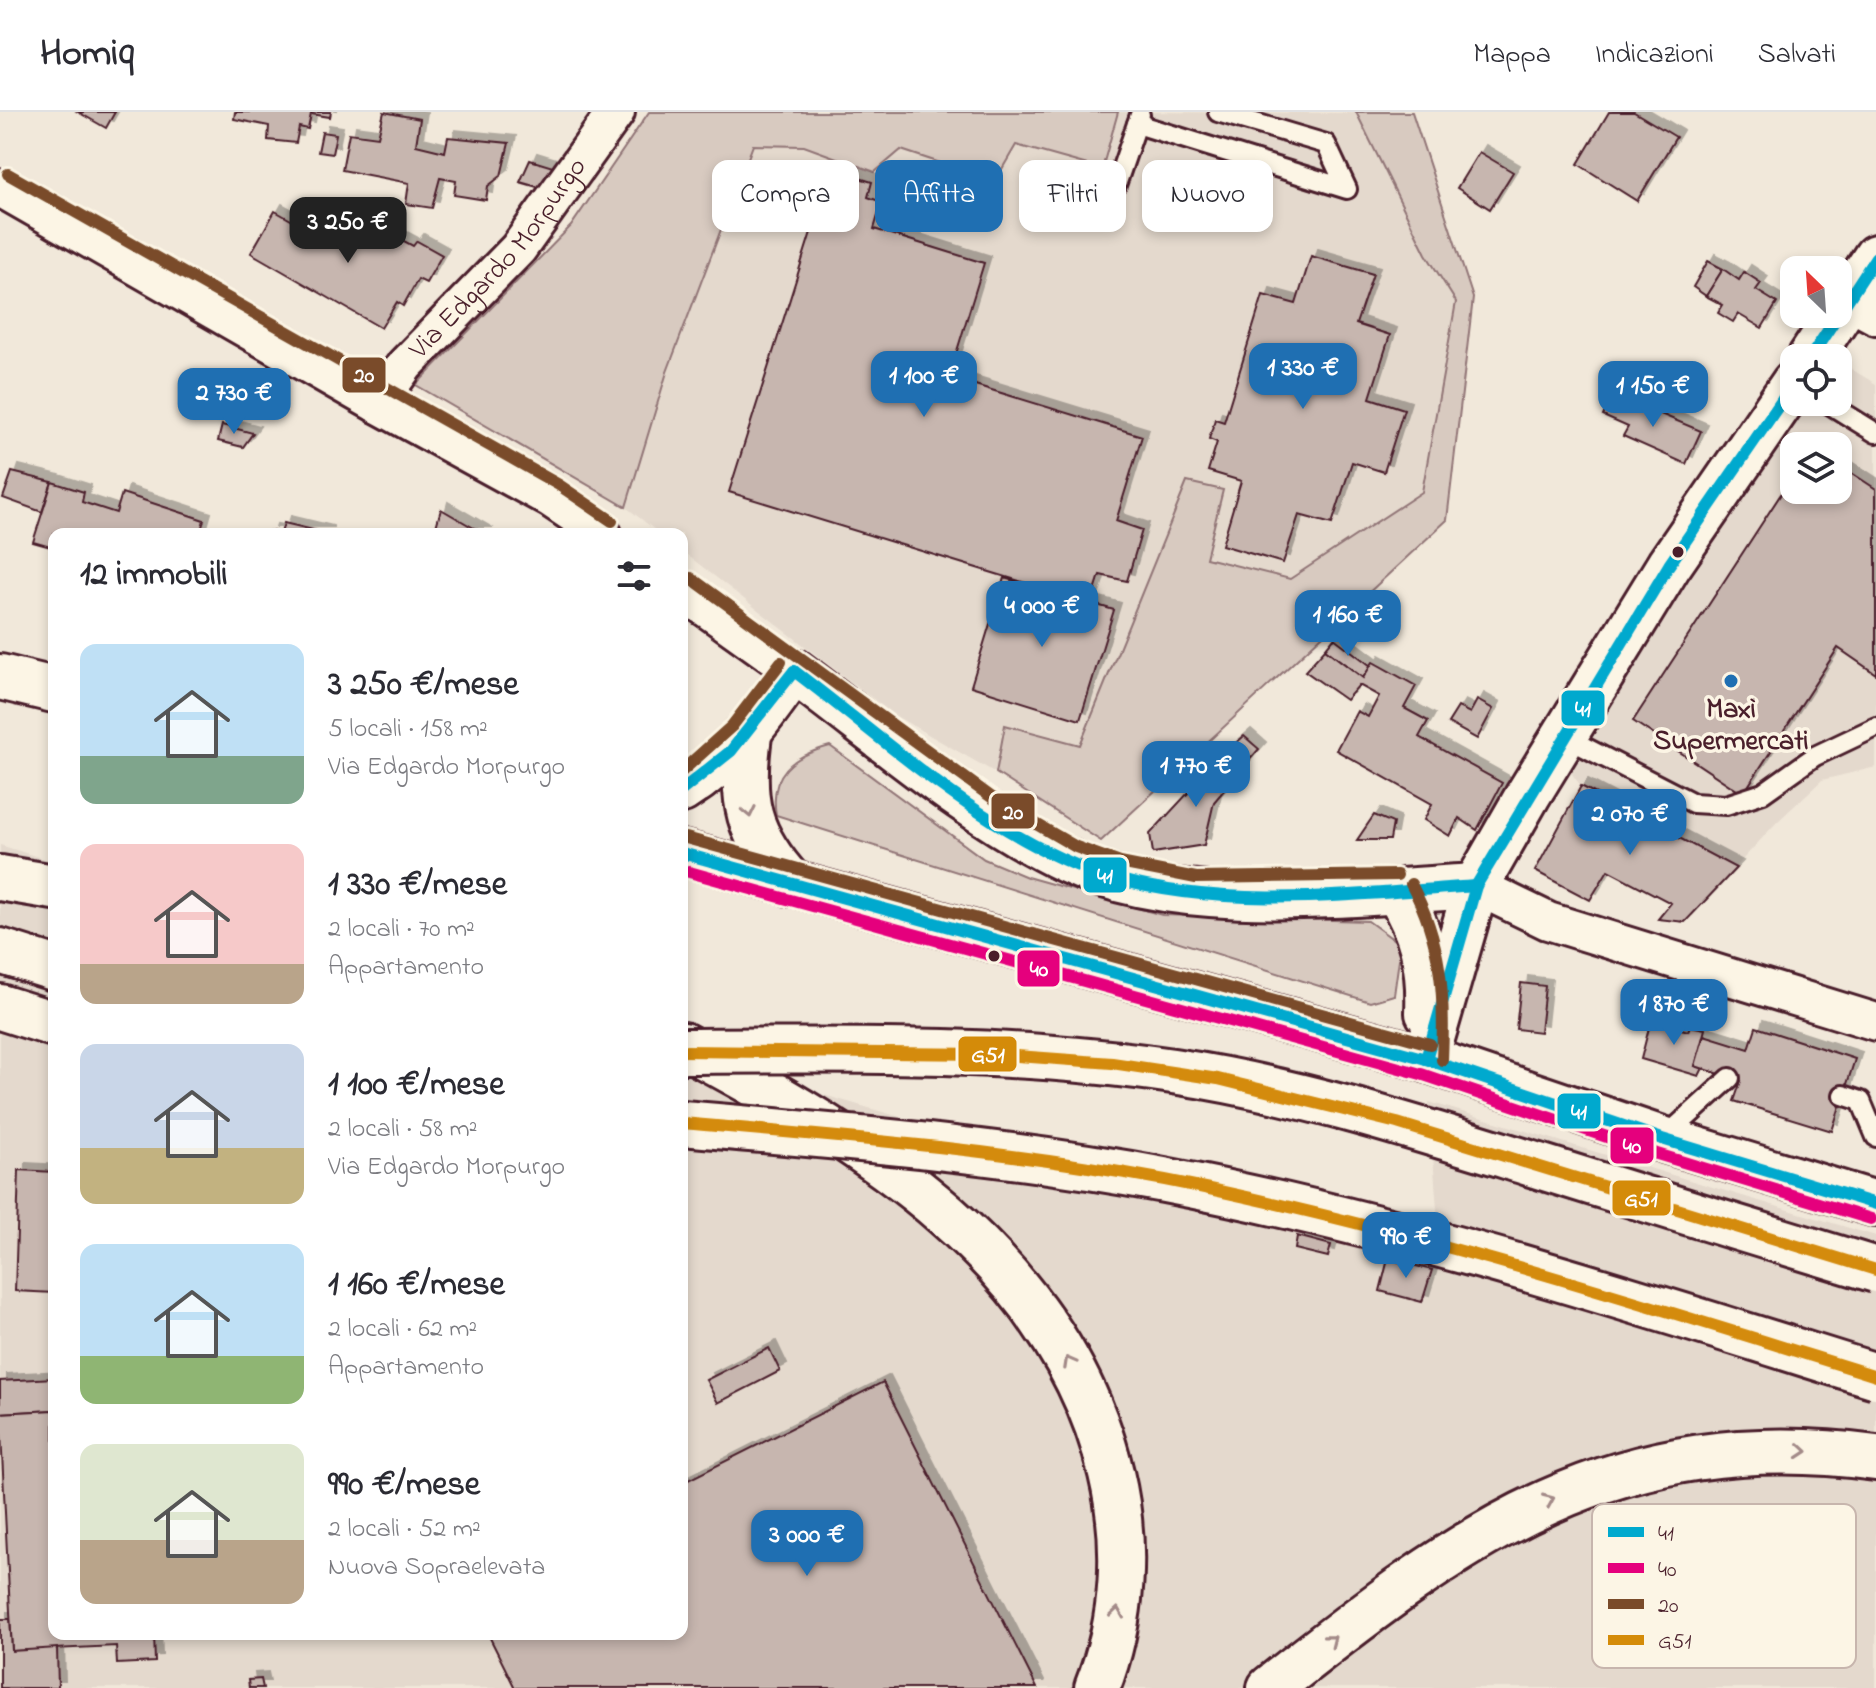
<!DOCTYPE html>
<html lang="it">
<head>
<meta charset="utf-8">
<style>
	body { margin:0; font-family:"Indie Flower",sans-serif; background:#f2f2f3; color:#2b2b33; height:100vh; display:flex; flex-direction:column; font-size:30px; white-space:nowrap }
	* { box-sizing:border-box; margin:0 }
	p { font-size:26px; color:#7c7c81 }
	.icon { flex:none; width:44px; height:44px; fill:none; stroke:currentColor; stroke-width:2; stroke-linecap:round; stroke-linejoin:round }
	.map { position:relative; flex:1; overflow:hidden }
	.sheet { position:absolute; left:48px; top:416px; width:640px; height:1112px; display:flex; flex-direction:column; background:#fff; border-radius:16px; box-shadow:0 4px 12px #0003 }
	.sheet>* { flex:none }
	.guide { position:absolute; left:712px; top:48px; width:760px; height:72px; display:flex; gap:16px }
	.needle { width:52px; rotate:335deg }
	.tools { position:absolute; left:1780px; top:144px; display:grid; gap:16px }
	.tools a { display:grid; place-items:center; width:72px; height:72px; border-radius:16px; background:#fff; box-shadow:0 4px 12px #0003; font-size:40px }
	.price { position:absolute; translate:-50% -68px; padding:0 18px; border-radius:16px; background:#1f6fb2; color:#fff; font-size:26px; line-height:52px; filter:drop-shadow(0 2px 4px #0008) }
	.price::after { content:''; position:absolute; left:50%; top:48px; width:24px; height:18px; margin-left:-12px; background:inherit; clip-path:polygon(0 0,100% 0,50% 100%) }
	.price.active { background:#222; color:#fff }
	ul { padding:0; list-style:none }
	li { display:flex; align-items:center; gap:24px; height:200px; padding:0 32px }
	li span { display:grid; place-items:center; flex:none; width:224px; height:160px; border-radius:16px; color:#555 }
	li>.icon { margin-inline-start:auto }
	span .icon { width:96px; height:96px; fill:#fffc; stroke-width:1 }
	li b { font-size:34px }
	h2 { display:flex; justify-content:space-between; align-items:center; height:96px; padding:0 32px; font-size:34px }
	.pill { padding:0 28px; border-radius:16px; background:#fff; box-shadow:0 4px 12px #0003; font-size:28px; line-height:72px }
	.pill.active { background:#1f6fb2; color:#fff }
	header { display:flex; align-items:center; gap:48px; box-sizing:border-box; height:112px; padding:0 40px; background:#fff; border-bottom:2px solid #e1e1e2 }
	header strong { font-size:38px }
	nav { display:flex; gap:44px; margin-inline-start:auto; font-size:28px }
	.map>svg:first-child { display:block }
	.built { fill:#e4d9cd; fill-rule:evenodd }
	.green { fill:#d8cac0; stroke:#917476; stroke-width:2 }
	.building { fill:#c7b6af; stroke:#4a1f2b; stroke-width:2; filter:url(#shadow) }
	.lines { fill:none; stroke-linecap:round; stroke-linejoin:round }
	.service-casing { stroke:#4a1f2b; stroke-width:24 }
	.minor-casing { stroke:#4a1f2b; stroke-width:42 }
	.tertiary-casing { stroke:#4a1f2b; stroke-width:50 }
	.secondary-casing { stroke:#4a1f2b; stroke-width:50 }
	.trunk-casing { stroke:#4a1f2b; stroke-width:50 }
	.service { stroke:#fcf5e5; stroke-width:18 }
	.minor { stroke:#fcf5e5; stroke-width:36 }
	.tertiary { stroke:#fcf5e5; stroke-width:44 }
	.secondary { stroke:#fcf5e5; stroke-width:44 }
	.trunk { stroke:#fcf5e5; stroke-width:44 }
	.trunk-bridge-casing { stroke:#4a1f2b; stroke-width:50; stroke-linecap:butt }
	.trunk-bridge { stroke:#fcf5e5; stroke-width:44 }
	.bus-1-casing { stroke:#fcf5e5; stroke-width:18 }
	.bus-2-casing { stroke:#fcf5e5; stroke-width:18 }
	.bus-3-casing { stroke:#fcf5e5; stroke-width:18 }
	.bus-4-casing { stroke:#fcf5e5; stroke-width:18 }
	.bus-1 { stroke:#00a9ce; stroke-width:12 }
	.bus-2 { stroke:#e5007d; stroke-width:12 }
	.bus-3 { stroke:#7a4b2a; stroke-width:12 }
	.bus-4 { stroke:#d48b09; stroke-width:12 }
	.oneway { stroke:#a38a88 }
	.bus-dot { fill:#4a1f2b; stroke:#fcf5e5; stroke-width:3 }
	.poi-dot { fill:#1f6fb2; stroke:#fcf5e5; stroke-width:3 }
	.labels { text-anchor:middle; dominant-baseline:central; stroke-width:7; stroke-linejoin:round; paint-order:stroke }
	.street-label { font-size:28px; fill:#4a1f2b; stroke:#fcf5e5 }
	.poi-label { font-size:28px; font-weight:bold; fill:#4a1f2b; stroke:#fcf5e5 }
	.key { fill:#fcf5e5; stroke:#c7b5ad; stroke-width:2 }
	.key-label { font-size:22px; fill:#4a1f2b }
	.line-badge { stroke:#fcf5e5; stroke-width:3 }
	.badge-label { font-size:22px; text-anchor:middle; font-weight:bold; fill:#fff }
</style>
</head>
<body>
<header>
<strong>Homiq</strong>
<nav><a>Mappa</a><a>Indicazioni</a><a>Salvati</a></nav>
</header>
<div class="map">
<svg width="1876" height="1576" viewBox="0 0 1876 1576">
	<defs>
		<filter id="shadow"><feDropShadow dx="7" dy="-7" stdDeviation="0" flood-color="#0004"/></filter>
	</defs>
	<rect width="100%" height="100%" fill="#f1e8da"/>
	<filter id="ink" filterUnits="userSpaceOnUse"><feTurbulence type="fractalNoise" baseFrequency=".0125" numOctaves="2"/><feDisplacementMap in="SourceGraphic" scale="16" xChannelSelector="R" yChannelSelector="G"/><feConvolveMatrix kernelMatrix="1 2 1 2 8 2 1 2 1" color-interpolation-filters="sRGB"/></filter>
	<g filter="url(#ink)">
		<g class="built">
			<polygon points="1118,0 1359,1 1426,142 1456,190 1422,380 1291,467 1205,446 1223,378 1187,370 1080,633 1006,613 996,661 894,603 682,439 682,422 660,422 626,395 667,260 753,33 804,34 875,60 901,38 995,69 1016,33 1101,57"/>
			<path d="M1838,249L1876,272V655L1822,668L1777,710L1685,810L1658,807L1671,790L1609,758L1590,788L1535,759L1581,674L1569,658L1579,633L1809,290H1838ZM1794,334H1838V378H1794Z"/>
			<polygon points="0,733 54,750 54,1522 682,1522 682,942 900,1005 1441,1151 1429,990 1876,1124 1876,1576 0,1576"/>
		</g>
		<g class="green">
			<polygon points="649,0 1118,0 1102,57 1016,33 995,69 901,38 875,60 804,34 753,33 667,260 626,395 416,273 571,114"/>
			<polygon points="1356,0 1412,0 1473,186 1447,408 1101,729 996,661 1005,613 1080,633 1187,370 1223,378 1206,446 1290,467 1422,380 1456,190 1426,142"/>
			<path d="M830,634L984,747L1027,765L1162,803L1368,809L1401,833L1394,883L1370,890L776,703C769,662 792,644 830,634Z"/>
		</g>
		<g class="building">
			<polygon points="78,0 115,0 106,16"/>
			<polygon points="235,0 331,0 330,5 311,2 308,17 299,15 296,31 268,28 269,14 234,7"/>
			<polygon points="384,0 420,7 416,33 445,40 448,25 509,31 501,64 488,74 486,88 454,83 456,69 440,66 432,96 406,92 409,71 342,58 349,21 378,25"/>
			<polygon points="1609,0 1634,0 1676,25 1637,89 1578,52"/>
			<polygon points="322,20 336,22 332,42 318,40"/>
			<polygon points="1479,40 1513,60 1490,97 1457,76"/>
			<polygon points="530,48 553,55 541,76 520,70"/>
			<polygon points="821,54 872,70 868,85 882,90 874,117 984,151 949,265 1142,324 1116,409 1142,418 1127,469 1100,463 1091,491 729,380 818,98 808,94"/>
			<polygon points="275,99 300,113 304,108 327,119 330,114 347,124 351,117 366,124 370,118 387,127 391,122 413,134 417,129 442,143 426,171 418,167 403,194 397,190 381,216 251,141"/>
			<polygon points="1311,144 1373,162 1356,212 1390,223 1370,286 1404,297 1384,360 1352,350 1332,412 1299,403 1283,451 1222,433 1241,369 1208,359 1217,330 1209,327 1215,307 1224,310 1263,183 1296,192"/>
			<polygon points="1708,149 1723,157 1706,184 1693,175"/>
			<polygon points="1723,157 1739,168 1744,160 1761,171 1756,178 1777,191 1762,216 1738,202 1733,210 1718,201 1723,193 1706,184"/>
			<polygon points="1613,282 1701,319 1686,352 1623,324 1628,315 1603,304"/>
			<polygon points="222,313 253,321 243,335 218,329"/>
			<polygon points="1838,352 1876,377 1876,562 1838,536 1743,682 1633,609 1794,362 1794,378 1838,378"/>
			<polygon points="12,360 52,370 42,400 3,386"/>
			<polygon points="52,370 84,380 82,390 116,401 122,381 204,408 200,422 54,422 54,436 33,430"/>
			<polygon points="441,397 484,422 434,422"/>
			<polygon points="284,411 326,421 326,422 269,422 270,419 281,421"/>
			<polygon points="1004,466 1114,498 1080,608 971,574"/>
			<polygon points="1334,526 1371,554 1363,566 1325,537"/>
			<polygon points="1325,537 1363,566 1373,550 1416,574 1404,596 1428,609 1419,625 1502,671 1477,718 1459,706 1450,724 1424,708 1432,692 1336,638 1357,599 1368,605 1379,584 1359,573 1346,588 1305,559"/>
			<polygon points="1477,588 1493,597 1477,627 1448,611 1458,595 1470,601"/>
			<polygon points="1244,624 1259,637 1246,652 1228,638"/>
			<polygon points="1228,638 1246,652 1214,690 1204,733 1153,741 1150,722"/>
			<polygon points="1581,674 1736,756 1685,810 1658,807 1671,791 1608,758 1590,788 1535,759"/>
			<polygon points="1374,703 1393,711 1390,728 1357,728"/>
			<polygon points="1521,871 1545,874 1540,920 1516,917"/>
			<polygon points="1651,908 1688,919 1690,914 1705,917 1695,954 1703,956 1699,964 1641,947"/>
			<polygon points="1756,915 1855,947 1832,1019 1734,989 1741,969 1695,954 1704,923 1749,937"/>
			<polygon points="19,1058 54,1060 54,1181 15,1179"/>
			<polygon points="1297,1124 1331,1133 1328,1145 1295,1137"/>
			<polygon points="1388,1147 1432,1158 1422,1190 1380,1179"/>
			<polygon points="769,1236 780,1259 718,1291 706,1268"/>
			<polygon points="54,1266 54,1298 0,1301 0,1269"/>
			<polygon points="883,1270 1037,1576 515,1576 488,1522 682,1522 682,1371"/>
			<polygon points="54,1298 54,1522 154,1522 155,1550 117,1552 116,1534 12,1539 0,1301"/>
			<polygon points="0,1507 10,1507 12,1539 57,1536 58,1576 0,1576"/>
			<polygon points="261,1567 263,1576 249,1576 248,1568"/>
		</g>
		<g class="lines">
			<g class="service-casing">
				<g id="service">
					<polyline points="1137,12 1347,77 1326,32 1218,0"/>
					<polyline points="1116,73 1140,3"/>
					<polyline points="1826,290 1876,321"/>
					<polyline points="1563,624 1693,691 1726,693 1763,681 1815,644 1876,615"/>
					<polyline points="1843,983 1861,989 1876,1025"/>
					<polyline points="1664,1026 1730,966"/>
				</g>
			</g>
			<g class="minor-casing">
				<g id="minor">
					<polyline points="0,76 377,292 551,387 603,422"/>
					<polyline points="1848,189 1876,204"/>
					<path id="s1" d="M377,292L405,253L518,137L616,0"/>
					<polyline points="682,479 794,559"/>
					<polyline points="1476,774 1548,809 1876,910"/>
				</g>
			</g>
			<g class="tertiary-casing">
				<g id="tertiary">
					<polyline points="1810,246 1876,145"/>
					<path d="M749,623C740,689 747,723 792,772"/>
					<path d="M682,678C732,647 761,606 794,559C882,624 969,702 1068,749C1180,803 1354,781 1476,774"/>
					<path d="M1397,779C1422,821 1430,852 1428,901"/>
					<polyline points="1426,947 1476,774 1528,683 1669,453 1794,271"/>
				</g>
			</g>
			<g class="secondary-casing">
				<g id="secondary">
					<polyline points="0,565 54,578"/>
					<polyline points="682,741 1426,947 1662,1027 1876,1092"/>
				</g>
			</g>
			<g class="trunk-casing">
				<g id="trunk">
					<polyline points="0,766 54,775"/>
					<polyline points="0,839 54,856"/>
					<polyline points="0,895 54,912"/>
					<path d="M683,933C864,1029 1061,1148 1111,1361C1128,1432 1124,1508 1097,1576"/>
					<path d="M1270,1576C1465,1422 1613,1311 1876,1346"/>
				</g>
			</g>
			<use href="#service" class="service"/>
			<use href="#minor" class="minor"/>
			<use href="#tertiary" class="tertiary"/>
			<use href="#secondary" class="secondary"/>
			<use href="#trunk" class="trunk"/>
			<g class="trunk-bridge-casing">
				<g id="trunk-bridge">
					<path d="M682,939C846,938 1010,935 1173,959C1294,977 1413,1015 1529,1051C1645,1087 1760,1123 1876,1158"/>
					<path d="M682,1011C843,1025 1005,1038 1164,1068C1406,1114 1642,1191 1876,1264"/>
				</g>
			</g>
			<use href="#trunk-bridge" class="trunk-bridge"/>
			<g class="bus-1-casing">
				<g id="bus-1">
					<polyline points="1810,246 1876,145"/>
					<path d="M794,559C890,631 996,732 1113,766C1230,799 1358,782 1476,774"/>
					<polyline points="682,678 731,639 794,559"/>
					<polyline points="682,741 1426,947 1662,1027 1876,1092"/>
					<polyline points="1426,947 1476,774 1669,453 1794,271"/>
				</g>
			</g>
			<g class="bus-2-casing">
				<polyline id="bus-2" points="682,758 1421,962 1657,1042 1871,1107"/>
			</g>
			<g class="bus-3-casing">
				<g id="bus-3">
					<polyline points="8,62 559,373 612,409"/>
					<polyline points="691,466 998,690 1076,735 1120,751 1196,766 1397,763"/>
					<polyline points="682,659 732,614 781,550"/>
					<polyline points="686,726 1430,932"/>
					<path d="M1411,772C1442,830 1445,883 1442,948"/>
				</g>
			</g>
			<g class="bus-4-casing">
				<g id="bus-4">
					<polyline points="682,939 989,942 1112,951 1218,967 1397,1011 1876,1158"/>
					<path d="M682,1011C843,1025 1005,1038 1165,1068C1406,1115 1641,1191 1876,1264"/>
				</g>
			</g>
			<use href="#bus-1" class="bus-1"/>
			<use href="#bus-2" class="bus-2"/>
			<use href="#bus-3" class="bus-3"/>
			<use href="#bus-4" class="bus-4"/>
		</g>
		<defs><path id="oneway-chevron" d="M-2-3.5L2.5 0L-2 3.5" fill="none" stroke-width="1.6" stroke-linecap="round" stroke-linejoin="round" transform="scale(2)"/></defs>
		<g class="oneway">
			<use href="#oneway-chevron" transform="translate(749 700) rotate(78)"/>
			<use href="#oneway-chevron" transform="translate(1069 1250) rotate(-119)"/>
			<use href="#oneway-chevron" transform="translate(1802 1339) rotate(5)"/>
			<use href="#oneway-chevron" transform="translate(1549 1388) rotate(-23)"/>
			<use href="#oneway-chevron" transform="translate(1117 1501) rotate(-82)"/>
			<use href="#oneway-chevron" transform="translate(1331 1528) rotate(-38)"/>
		</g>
	</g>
	<g class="bus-dot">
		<circle cx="1678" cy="440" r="7"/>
		<circle cx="994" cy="844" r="7"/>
	</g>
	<circle class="poi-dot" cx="1731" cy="569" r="8"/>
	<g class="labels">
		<g class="street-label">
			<text stroke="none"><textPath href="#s1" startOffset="190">Via Edgardo Morpurgo</textPath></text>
		</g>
		<g class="poi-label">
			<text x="1731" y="598">Maxì<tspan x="1731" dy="32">Supermercati</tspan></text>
		</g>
	</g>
	<rect x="1592" y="1392" width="264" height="164" rx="12" class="key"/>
	<rect x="1608" y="1415" width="36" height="10" fill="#00a9ce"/>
	<rect x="1608" y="1451" width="36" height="10" fill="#e5007d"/>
	<rect x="1608" y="1487" width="36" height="10" fill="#7a4b2a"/>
	<rect x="1608" y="1523" width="36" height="10" fill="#d48b09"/>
	<g class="key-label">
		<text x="1658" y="1428">41</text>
		<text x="1658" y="1464">40</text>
		<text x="1658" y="1500">20</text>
		<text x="1658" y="1536">G51</text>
	</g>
	<g class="line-badge">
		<rect x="341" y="244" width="46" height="38" rx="8" fill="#7a4b2a"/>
		<rect x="1560" y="577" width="46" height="38" rx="8" fill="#00a9ce"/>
		<rect x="990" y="680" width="46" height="38" rx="8" fill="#7a4b2a"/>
		<rect x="1082" y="744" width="46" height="38" rx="8" fill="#00a9ce"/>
		<rect x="1016" y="837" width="45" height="39" rx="8" fill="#e5007d"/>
		<rect x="957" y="923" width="61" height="38" rx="8" fill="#d48b09"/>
		<rect x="1556" y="980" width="46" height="38" rx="8" fill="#00a9ce"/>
		<rect x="1609" y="1014" width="46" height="39" rx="8" fill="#e5007d"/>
		<rect x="1611" y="1067" width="61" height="38" rx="8" fill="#d48b09"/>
	</g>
	<g class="badge-label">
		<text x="364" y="270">20</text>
		<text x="1583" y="604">41</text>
		<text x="1013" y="707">20</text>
		<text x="1105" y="771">41</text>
		<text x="1039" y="864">40</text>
		<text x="988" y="950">G51</text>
		<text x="1579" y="1007">41</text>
		<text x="1632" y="1041">40</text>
		<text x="1641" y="1094">G51</text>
	</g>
</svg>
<div class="tools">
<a><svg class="needle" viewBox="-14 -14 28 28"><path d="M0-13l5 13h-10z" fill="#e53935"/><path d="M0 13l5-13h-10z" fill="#7c7c81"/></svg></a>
<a><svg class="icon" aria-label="locate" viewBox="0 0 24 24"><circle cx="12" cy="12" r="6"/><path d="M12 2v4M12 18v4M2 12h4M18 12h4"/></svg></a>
<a><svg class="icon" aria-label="layers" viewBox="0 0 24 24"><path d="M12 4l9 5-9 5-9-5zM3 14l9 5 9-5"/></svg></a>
</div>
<b class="price active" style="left:348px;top:153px">3 250 €</b>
<b class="price" style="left:1303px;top:299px">1 330 €</b>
<b class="price" style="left:924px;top:307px">1 100 €</b>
<b class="price" style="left:1653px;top:317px">1 150 €</b>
<b class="price" style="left:234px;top:324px">2 730 €</b>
<b class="price" style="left:1042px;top:537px">4 000 €</b>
<b class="price" style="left:1348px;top:546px">1 160 €</b>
<b class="price" style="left:1196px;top:697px">1 770 €</b>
<b class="price" style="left:1630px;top:745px">2 070 €</b>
<b class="price" style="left:1674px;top:935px">1 870 €</b>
<b class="price" style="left:1406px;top:1168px">990 €</b>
<b class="price" style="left:807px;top:1466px">3 000 €</b>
<div class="guide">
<a class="pill">Compra</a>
<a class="pill active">Affitta</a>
<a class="pill">Filtri</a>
<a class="pill">Nuovo</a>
</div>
<section class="sheet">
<h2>12 immobili<svg class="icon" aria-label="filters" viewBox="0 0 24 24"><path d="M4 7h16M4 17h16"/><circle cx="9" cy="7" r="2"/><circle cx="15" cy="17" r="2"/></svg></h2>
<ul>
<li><span style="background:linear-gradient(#bfe0f5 70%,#7fa58c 0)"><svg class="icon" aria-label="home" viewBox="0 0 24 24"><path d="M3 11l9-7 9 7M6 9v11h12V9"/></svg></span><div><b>3 250 €/mese</b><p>5 locali · 158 m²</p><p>Via Edgardo Morpurgo</p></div></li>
<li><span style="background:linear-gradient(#f6c9c9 75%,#b9a48a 0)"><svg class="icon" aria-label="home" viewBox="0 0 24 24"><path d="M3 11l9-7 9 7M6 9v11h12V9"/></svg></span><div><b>1 330 €/mese</b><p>2 locali · 70 m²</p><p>Appartamento</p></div></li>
<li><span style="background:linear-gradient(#c9d6e8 65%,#c2b280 0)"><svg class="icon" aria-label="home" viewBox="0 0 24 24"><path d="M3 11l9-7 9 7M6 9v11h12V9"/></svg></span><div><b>1 100 €/mese</b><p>2 locali · 58 m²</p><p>Via Edgardo Morpurgo</p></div></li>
<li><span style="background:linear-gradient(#bfe0f5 70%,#8fb573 0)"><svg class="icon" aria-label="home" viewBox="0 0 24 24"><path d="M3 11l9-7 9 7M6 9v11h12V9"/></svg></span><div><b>1 160 €/mese</b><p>2 locali · 62 m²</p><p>Appartamento</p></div></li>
<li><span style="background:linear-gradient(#dfe7d0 60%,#b9a48a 0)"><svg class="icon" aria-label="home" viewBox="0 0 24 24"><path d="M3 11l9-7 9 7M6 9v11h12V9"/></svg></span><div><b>990 €/mese</b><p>2 locali · 52 m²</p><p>Nuova Sopraelevata</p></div></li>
</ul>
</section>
</div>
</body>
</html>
